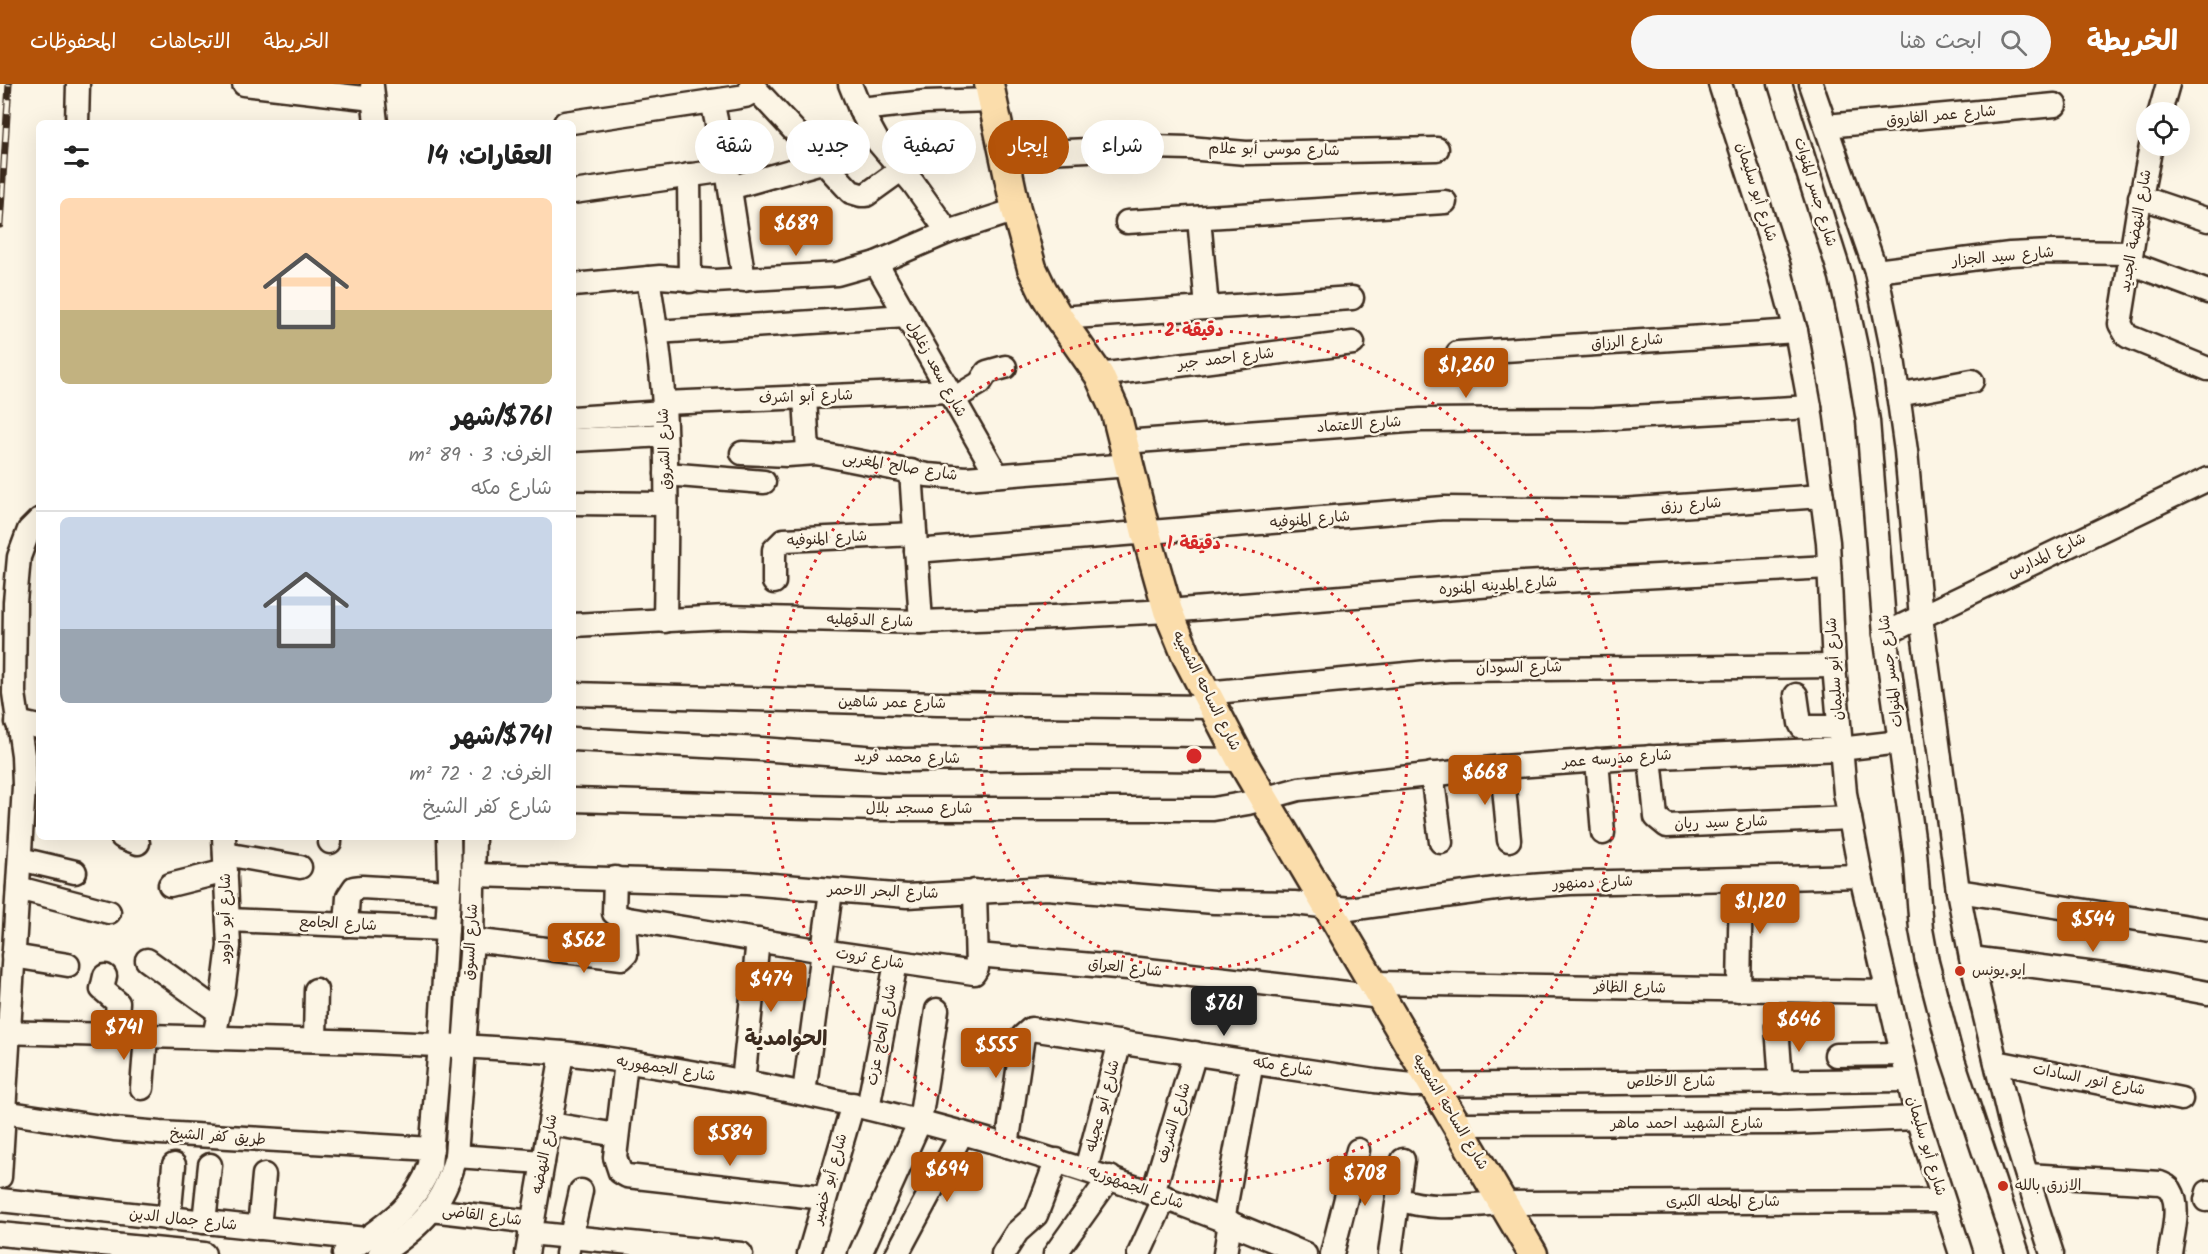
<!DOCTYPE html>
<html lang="ar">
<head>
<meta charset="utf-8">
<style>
	body { margin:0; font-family:Kalam,"Playpen Sans Arabic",sans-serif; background:#f6f6f6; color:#222; direction:rtl; height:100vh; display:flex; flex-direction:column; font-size:22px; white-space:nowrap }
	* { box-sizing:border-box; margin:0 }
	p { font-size:20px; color:#767676 }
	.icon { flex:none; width:33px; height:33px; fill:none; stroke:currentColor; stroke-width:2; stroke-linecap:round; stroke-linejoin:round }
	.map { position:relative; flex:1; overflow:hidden; direction:ltr }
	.details { position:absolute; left:36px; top:36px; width:540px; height:720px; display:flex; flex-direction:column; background:#fff; border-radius:9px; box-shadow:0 6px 24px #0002; direction:rtl }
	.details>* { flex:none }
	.hud { position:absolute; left:594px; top:36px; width:570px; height:54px; direction:rtl; display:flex; gap:12px }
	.tools { position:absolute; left:2136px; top:18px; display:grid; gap:12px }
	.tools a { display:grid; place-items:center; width:54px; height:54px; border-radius:50%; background:#fff; box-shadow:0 6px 24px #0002; font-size:30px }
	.price { position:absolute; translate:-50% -51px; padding:0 14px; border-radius:6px; background:#b45309; color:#fff; font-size:20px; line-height:39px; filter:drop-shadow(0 2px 3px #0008) }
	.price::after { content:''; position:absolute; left:50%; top:36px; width:18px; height:14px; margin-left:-9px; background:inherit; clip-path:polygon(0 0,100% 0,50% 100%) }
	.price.selected { background:#222; color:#fff }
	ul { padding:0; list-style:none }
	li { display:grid; align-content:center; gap:12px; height:318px; padding:0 24px }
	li+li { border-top:2px solid #e0e0e0 }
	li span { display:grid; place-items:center; height:186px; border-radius:9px; color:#555 }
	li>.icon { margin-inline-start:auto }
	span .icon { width:108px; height:108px; fill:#fffc; stroke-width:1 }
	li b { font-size:26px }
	h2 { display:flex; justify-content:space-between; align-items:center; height:72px; padding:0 24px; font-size:26px }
	.tag { padding:0 21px; border-radius:27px; background:#fff; box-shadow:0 6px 24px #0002; font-size:21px; line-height:54px }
	.tag.selected { background:#b45309; color:#fff }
	header { display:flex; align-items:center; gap:36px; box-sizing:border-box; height:84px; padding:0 30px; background:#b45309; color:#fff }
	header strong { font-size:28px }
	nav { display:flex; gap:33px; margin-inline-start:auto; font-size:21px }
	.search { width:420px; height:54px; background:#f6f6f6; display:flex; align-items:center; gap:15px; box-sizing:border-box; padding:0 21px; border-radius:33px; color:#767676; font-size:22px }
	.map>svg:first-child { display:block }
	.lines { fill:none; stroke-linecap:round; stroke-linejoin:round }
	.minor-casing { stroke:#3b2a1e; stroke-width:27 }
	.major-casing { stroke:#3b2a1e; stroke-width:33 }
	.minor { stroke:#fcf5e5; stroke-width:22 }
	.major { stroke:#fbddab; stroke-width:28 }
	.rail-casing { stroke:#3b2a1e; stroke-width:7 }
	.rail { stroke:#fcf5e5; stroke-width:4.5; stroke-dasharray:14; stroke-linecap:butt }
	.ring { fill:none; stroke:#d62828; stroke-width:3; stroke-dasharray:3 6 }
	.poi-dot { fill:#c8321e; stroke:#fcf5e5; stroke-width:2 }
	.labels { text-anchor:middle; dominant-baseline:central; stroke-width:5; stroke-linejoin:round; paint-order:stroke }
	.street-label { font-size:15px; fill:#3b2a1e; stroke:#fcf5e5 }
	.poi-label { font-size:15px; fill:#3b2a1e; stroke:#fcf5e5; text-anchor:start }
	.district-label { font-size:21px; font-weight:bold; fill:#3b2a1e; stroke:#fcf5e5 }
	.centre { fill:#d62828; stroke:#fcf5e5; stroke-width:3 }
	.ring-label { font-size:18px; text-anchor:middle; font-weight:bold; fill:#d62828; stroke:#fcf5e5; stroke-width:5; stroke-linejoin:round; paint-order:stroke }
</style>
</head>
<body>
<header>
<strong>الخريطة</strong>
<div class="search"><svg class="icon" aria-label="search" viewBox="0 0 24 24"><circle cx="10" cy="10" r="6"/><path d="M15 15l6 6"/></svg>ابحث هنا</div>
<nav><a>الخريطة</a><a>الاتجاهات</a><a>المحفوظات</a></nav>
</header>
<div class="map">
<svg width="2208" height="1170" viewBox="0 0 2208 1170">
	<rect width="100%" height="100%" fill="#fcf5e5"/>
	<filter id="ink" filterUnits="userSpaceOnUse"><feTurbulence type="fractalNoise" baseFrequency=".0167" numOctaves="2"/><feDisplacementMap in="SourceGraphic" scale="12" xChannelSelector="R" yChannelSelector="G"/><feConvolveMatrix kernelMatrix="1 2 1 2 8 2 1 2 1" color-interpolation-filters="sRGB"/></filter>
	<g filter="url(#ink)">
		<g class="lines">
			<g class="minor-casing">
				<g id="minor">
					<polyline points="244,0 373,15"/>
					<polyline points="751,0 851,108 861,111 866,111 902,85"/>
					<polyline points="850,0 860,25 878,58 913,99 948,148"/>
					<polyline points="1720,0 1779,183 1796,247 1810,323 1828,458 1834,582 1845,709 1861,792 1917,1034 1961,1170"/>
					<polyline points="1780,0 1841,193 1856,263 1868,337 1885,550 1915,768 1921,845 1927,878 1951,970 2018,1170"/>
					<polyline points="1811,0 1876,187 1891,260 1906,367 1921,533 1958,807 1971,874 2011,1042 2052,1170"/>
					<polyline points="372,2 376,39"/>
					<polyline points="712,17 727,86 744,196"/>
					<polyline points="860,25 926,18 992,16"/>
					<polyline points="2160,28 2168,0"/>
					<polyline points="77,39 78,0"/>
					<polyline points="565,39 733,14 745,12 756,6"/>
					<polyline points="1826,42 2055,21"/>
					<polyline points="2151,62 2138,128 2120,240 2127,252 2208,285"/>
					<polyline points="1004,70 1151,63 1189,64 1246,69 1437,65"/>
					<polyline points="689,91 690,197"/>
					<polyline points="730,104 822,78"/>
					<polyline points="573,108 727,86"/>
					<polyline points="2140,113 2208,136"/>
					<polyline points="1199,134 1207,224"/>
					<polyline points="1127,138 1445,118"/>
					<polyline points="876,179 997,391"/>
					<polyline points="2130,179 2208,208"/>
					<polyline points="1876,187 2010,170 2051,168 2131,169"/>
					<path d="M648,194C655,236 661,279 664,321C668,393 666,465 665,537"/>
					<polyline points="573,201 660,193 715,197 837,190 876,179 948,148 1016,126"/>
					<polyline points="1059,234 1352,214"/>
					<polyline points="656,248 906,232"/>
					<polyline points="1458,269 1796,247"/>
					<polyline points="1099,291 1353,259"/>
					<polyline points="1898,311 1972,297"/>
					<polyline points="805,313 808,368"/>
					<polyline points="953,315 980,299 987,288 1005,283"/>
					<polyline points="664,319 949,307"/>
					<polyline points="573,334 664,328"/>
					<polyline points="573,356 665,351"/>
					<polyline points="1124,358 1421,336 1595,335 1810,323"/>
					<polyline points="742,369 787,371 816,369 927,391 966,394 1129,381"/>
					<polyline points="911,387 921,538"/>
					<polyline points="666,390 764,398"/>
					<polyline points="573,419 666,420"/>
					<polyline points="916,467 1444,424 1621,426 1822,412"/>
					<polyline points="774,498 774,466 784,456 915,450"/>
					<polyline points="573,541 726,533 921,538 1034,534 1168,527 1505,500 1829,483"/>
					<polyline points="1885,550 2208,395"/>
					<polyline points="1205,609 1449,586 1834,582"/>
					<polyline points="573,610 938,620 1212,623"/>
					<polyline points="1796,611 1800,639 1802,643 1839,643"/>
					<polyline points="17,638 39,643"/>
					<polyline points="573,655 761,665 904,676 1079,674 1241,676"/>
					<polyline points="1650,673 1656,733 1667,742 1850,734"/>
					<polyline points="1597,676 1603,749"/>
					<polyline points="1502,683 1509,756"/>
					<polyline points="1432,690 1441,758"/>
					<polyline points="573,716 877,725 1213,725 1248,719 1299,705 1502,683 1615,675 1840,665 1900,658"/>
					<polyline points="122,753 138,759"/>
					<polyline points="330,753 330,758"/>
					<polyline points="225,770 300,783"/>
					<polyline points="20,775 75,788"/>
					<polyline points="474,791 747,799 907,812 1047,804 1214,818 1294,819 1349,825 1503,804 1570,799 1861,792"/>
					<polyline points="615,794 614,829 622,834 823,867 974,889 977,884 975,807"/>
					<polyline points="170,801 226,787"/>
					<polyline points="18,804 109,828"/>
					<polyline points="1958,807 2208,846"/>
					<polyline points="228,836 447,845"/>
					<polyline points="346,841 348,813 354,804 362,803 449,808"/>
					<polyline points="472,856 622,874 626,870 624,834"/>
					<polyline points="977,871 1139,885 1381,913"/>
					<polyline points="13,872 68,881"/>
					<polyline points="1971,874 2127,894 2208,909"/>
					<polyline points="147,876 219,928"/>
					<polyline points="105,892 102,905 118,919 115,951"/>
					<polyline points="1373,899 1888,908"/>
					<polyline points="1739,906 1741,795"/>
					<polyline points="1777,942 1781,998"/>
					<path d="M0,948C123,952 246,954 369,958C433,961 499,963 563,969C621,975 678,986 735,996C931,1033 1122,1091 1305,1170"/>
					<polyline points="214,953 223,909 229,862 224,753"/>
					<polyline points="315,956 316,906"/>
					<polyline points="1836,971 1902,970"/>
					<polyline points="626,978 615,1073 620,1088 627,1092 824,1114"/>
					<polyline points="1996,978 2181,1015"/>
					<polyline points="743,998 758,856"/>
					<polyline points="142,1004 146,952"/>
					<polyline points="804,1009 831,807"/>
					<polyline points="868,1024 896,879"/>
					<polyline points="4,1028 114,1045 160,1049 432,1065"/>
					<polyline points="551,1040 617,1051"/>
					<polyline points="1458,1040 1788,1039 1917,1034"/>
					<polyline points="1007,1062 1023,952 1031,945 1375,997 1413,1001 1907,996"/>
					<polyline points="456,1072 543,1078"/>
					<polyline points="1086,1085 1120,958"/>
					<path d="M2027,1091L2160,1099C2164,1101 2169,1102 2171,1107C2181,1123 2172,1152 2170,1170"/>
					<polyline points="0,1093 24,702 23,671 14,609 15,518 19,473 29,446 39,436"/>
					<polyline points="1153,1109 1195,969"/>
					<path d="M1398,1115C1432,1127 1469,1121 1503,1119L1943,1117"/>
					<polyline points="0,1116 365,1155"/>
					<polyline points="2206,1116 2208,1108"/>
					<polyline points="431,1126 532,1138"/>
					<polyline points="169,1135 174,1081"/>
					<polyline points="1223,1136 1252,978"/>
					<polyline points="204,1138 210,1081"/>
					<polyline points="259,1144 264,1091"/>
					<polyline points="530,1149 741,1170"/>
					<polyline points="0,1150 204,1170"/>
					<path d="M344,1170C380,1144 415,1125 430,1081L440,961L450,794L449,753"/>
					<path d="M380,1170C421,1142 443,1122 456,1072L472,856L474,753"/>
					<polyline points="527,1170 562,969"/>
					<polyline points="567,1170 581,1107"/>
					<polyline points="809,1170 853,1020"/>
					<polyline points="860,1170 920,1037 937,926"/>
					<polyline points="897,1170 962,1049"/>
					<polyline points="1003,1170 1017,1148 1036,1131 1057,1076"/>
					<polyline points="1055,1170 1110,1093"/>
					<polyline points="1139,1170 1165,1113"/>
					<polyline points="1225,1170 1230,1138"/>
					<polyline points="1332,1170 1358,1066"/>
					<polyline points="1390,1170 1403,1076"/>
				</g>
			</g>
			<g class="major-casing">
				<polyline id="major" points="989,0 1016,126 1032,184 1043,207 1059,234 1099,291 1116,329 1146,449 1168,527 1187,573 1241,676 1533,1170"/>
			</g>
			<use href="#minor" class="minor"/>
			<use href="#major" class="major"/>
			<g class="rail-casing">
				<polyline id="rail" points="0,141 9,0"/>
			</g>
			<use href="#rail" class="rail"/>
		</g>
	</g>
	<g class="ring">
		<circle cx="1194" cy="672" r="213"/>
		<circle cx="1194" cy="672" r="426"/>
	</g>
	<g class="poi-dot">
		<circle cx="1960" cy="887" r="6"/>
		<circle cx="2003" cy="1102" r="6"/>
	</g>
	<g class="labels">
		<g class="street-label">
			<text transform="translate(1941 32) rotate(-5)">شارع عمر الفاروق</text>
			<text transform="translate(1274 66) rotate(1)">شارع موسى أبو علام</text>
			<text transform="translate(1756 108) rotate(72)">شارع أبو سليمان</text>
			<text transform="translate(1815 108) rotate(73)">شارع جسر المنوات</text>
			<text transform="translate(2136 147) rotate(-80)">شارع النهضة الجديد</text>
			<text transform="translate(2003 173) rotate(-5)">شارع سيد الجزار</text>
			<text transform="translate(1627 258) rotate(-4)">شارع الرزاق</text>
			<text transform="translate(1226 275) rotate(-7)">شارع احمد جبر</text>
			<text transform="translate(936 285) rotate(61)">شارع سعد زغلول</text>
			<text transform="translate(806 313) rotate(-2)">شارع أبو اشرف</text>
			<text transform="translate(1359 341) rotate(-4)">شارع الاعتماد</text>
			<text transform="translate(665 365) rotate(-92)">شارع الشروق</text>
			<text transform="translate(900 383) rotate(9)">شارع صالح المغربى</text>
			<text transform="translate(1691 421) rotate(-4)">شارع رزق</text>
			<text transform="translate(1310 436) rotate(-5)">شارع المنوفيه</text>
			<text transform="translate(827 455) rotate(-4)">شارع المنوفيه</text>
			<text transform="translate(2047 472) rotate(-26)">شارع المدارس</text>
			<text transform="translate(1498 502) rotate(-4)">شارع المدينه المنوره</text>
			<text transform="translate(870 537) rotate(2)">شارع الدقهليه</text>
			<text transform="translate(1519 584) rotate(-1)">شارع السودان</text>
			<text transform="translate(1835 585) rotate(-94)">شارع أبو سليمان</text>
			<text transform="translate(1891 587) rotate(-97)">شارع جسر المنوات</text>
			<text transform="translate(1206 607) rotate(63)">شارع الساحه الشعبيه</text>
			<text transform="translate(892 619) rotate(1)">شارع عمر شاهين</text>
			<text transform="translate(907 674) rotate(1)">شارع محمد فريد</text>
			<text transform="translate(1617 675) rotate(-4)">شارع مدرسه عمر</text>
			<text x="919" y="725">شارع مسجد بلال</text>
			<text transform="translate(1721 739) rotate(-2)">شارع سيد ريان</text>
			<text transform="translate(1593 799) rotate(-2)">شارع دمنهور</text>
			<text transform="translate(883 808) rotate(2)">شارع البحر الاحمر</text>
			<text transform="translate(226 835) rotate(-90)">شارع أبو داوود</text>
			<text transform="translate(338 840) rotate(3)">شارع الجامع</text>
			<text transform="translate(471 858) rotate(-87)">شارع السوق</text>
			<text transform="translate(870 875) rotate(9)">شارع ثروت</text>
			<text transform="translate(1125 884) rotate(6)">شارع العراق</text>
			<text transform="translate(1630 904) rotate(1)">شارع الظافر</text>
			<text transform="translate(882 951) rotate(-79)">شارع الحاج عزت</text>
			<text transform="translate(1283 983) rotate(9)">شارع مكه</text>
			<text transform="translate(666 985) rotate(9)">شارع الجمهوريه</text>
			<text transform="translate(2089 996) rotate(11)">شارع انور السادات</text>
			<text x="1671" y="998">شارع الاخلاص</text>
			<text transform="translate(1103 1022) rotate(-75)">شارع أبو عجيله</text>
			<text transform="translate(1450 1028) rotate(59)">شارع الساحه الشعبيه</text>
			<text transform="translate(1174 1039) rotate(-73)">شارع الشريف</text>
			<text x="1687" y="1040">شارع الشهيد احمد ماهر</text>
			<text transform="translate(218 1053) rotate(4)">طريق كفر الشيخ</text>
			<text transform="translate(1926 1062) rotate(73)">شارع أبو سليمان</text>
			<text transform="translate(545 1070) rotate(-79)">شارع النهضه</text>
			<text transform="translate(830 1095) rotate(-74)">شارع أبو خضير</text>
			<text transform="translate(1136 1104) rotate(20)">شارع الجمهوريه</text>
			<text x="1723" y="1118">شارع المحله الكبرى</text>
			<text transform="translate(482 1132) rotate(7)">شارع القاضى</text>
			<text transform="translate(183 1136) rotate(6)">شارع جمال الدين</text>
		</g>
		<g class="poi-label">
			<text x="1972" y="887">ابو يونس</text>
			<text x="2015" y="1102">الازرق بالله</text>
		</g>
		<g class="district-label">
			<text x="786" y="955">الحوامدية</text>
		</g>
	</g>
	<circle cx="1194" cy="672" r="9" class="centre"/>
	<g class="ring-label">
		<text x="1194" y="252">2 دقيقة</text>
		<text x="1194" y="465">1 دقيقة</text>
	</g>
</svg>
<div class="tools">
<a><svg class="icon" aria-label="locate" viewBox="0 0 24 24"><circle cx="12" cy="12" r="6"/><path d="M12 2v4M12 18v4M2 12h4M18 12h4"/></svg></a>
</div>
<b class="price" style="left:796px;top:173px">$689</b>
<b class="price" style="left:1466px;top:315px">$1,260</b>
<b class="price" style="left:1485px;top:722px">$668</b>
<b class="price" style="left:1760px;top:851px">$1,120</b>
<b class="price" style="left:2093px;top:869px">$544</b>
<b class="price" style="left:584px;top:890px">$562</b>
<b class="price" style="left:771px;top:929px">$474</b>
<b class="price selected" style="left:1224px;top:953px">$761</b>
<b class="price" style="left:1799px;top:969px">$646</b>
<b class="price" style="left:124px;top:977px">$741</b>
<b class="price" style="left:996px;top:995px">$555</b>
<b class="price" style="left:730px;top:1083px">$584</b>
<b class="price" style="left:947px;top:1119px">$694</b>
<b class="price" style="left:1365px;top:1123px">$708</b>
<div class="hud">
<a class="tag">شراء</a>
<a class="tag selected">إيجار</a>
<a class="tag">تصفية</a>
<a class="tag">جديد</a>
<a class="tag">شقة</a>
</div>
<section class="details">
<h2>العقارات: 14<svg class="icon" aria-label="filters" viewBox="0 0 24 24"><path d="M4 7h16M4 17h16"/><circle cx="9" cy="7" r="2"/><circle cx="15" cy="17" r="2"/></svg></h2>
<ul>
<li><span style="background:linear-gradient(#ffd9b3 60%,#c2b280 0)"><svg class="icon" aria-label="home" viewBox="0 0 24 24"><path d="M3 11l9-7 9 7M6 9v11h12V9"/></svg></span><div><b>$761/شهر</b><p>الغرف: 3 · 89 m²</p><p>شارع مكه</p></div></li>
<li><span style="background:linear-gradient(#c9d6e8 60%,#9aa5b1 0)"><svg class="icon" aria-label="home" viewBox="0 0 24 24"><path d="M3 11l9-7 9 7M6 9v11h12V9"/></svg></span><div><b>$741/شهر</b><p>الغرف: 2 · 72 m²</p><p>شارع كفر الشيخ</p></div></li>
</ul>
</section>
</div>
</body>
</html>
